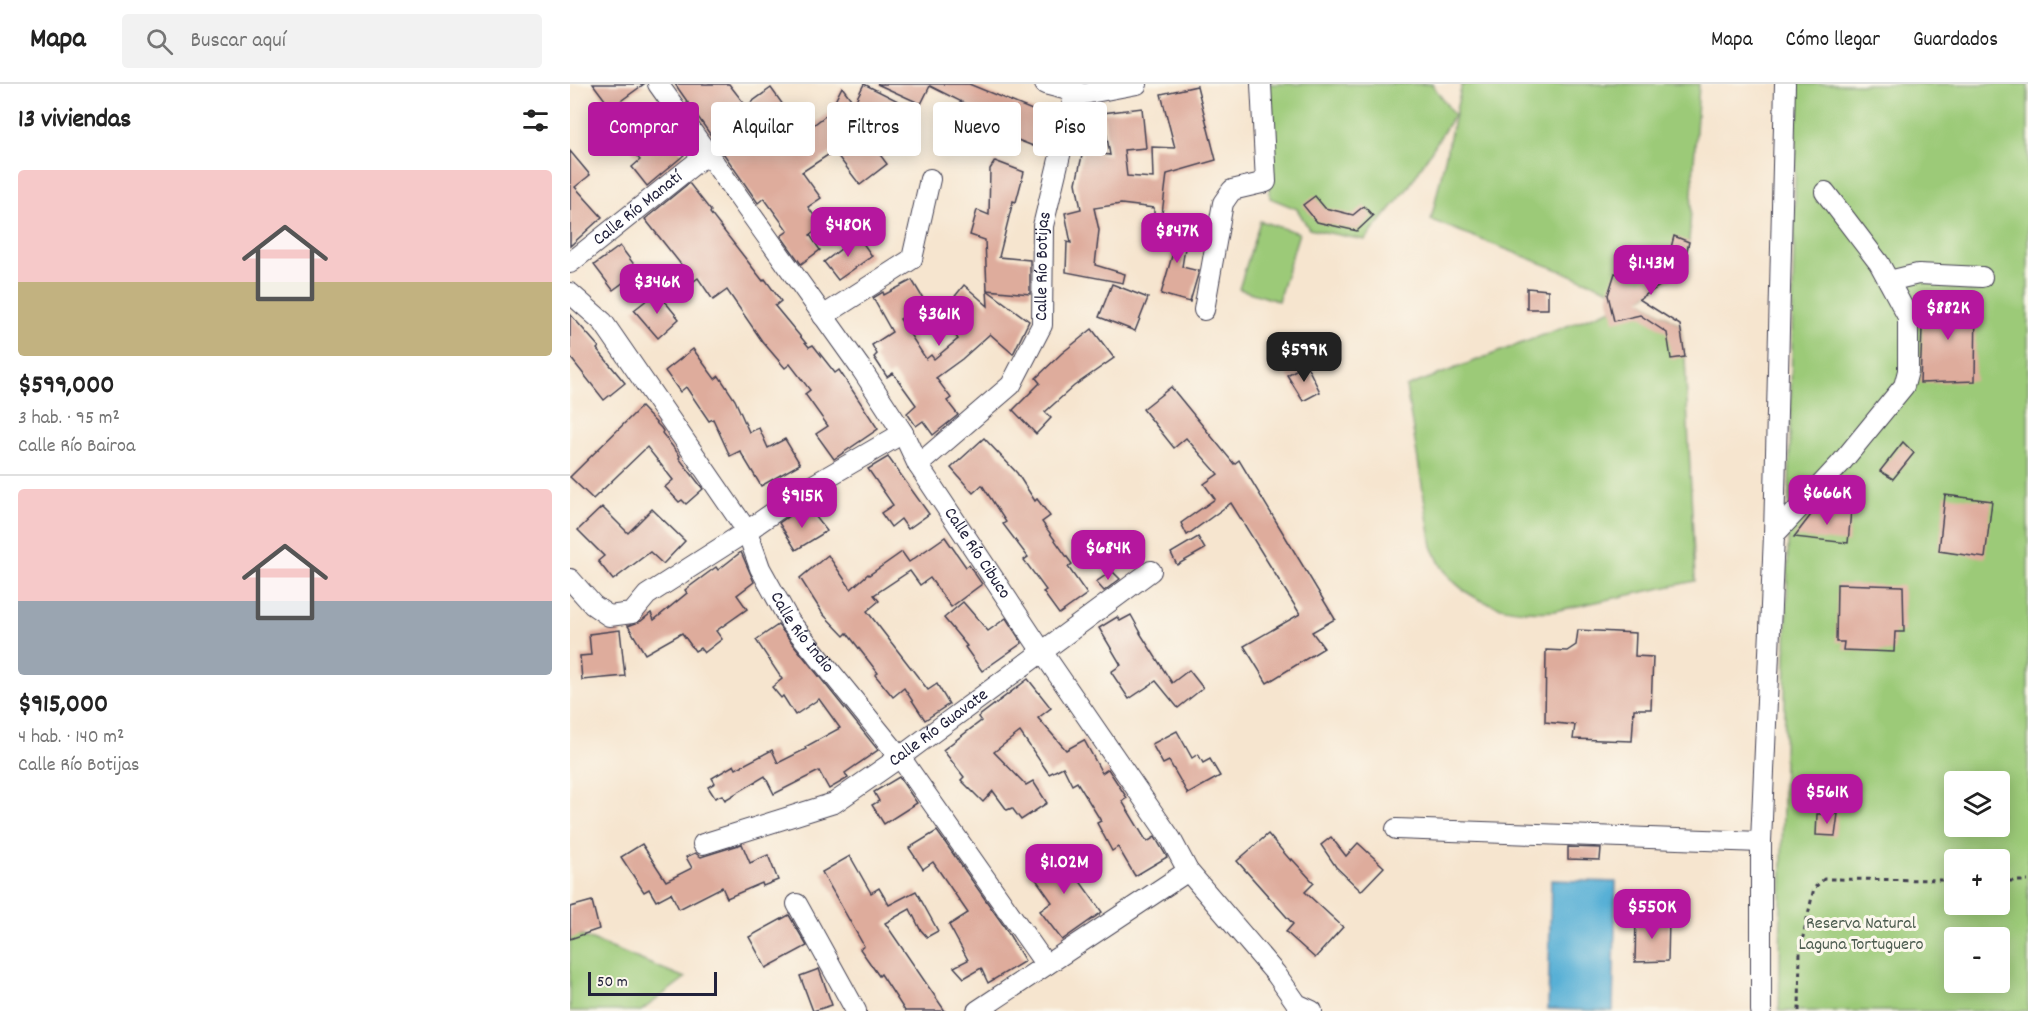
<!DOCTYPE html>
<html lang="es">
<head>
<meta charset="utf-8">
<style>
	body { margin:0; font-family:Dekko,sans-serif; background:#f2f2f2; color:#222; height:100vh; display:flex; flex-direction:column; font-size:22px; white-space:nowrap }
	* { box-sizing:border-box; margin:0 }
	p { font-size:20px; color:#767676 }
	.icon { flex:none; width:33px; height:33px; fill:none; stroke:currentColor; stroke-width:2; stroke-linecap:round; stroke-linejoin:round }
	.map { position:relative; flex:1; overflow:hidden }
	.panel { display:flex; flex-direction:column; background:#fff; width:570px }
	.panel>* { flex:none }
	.hud { position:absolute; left:18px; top:18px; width:570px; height:54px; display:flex; gap:12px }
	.buttons { position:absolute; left:1374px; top:687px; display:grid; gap:12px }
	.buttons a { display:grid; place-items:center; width:66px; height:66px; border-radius:6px; background:#fff; box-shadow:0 3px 15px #0003; font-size:30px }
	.scale { position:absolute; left:18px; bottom:15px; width:129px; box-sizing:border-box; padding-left:6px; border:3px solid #22223b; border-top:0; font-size:16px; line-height:21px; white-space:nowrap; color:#22223b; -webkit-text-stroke:4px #fbf7ec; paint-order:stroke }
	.price { position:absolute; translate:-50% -51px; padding:0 14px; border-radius:12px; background:#b5179e; color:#fff; font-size:20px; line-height:39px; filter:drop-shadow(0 2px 3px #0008) }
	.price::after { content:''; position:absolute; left:50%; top:36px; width:18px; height:14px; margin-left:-9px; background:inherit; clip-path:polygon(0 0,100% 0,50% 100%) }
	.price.selected { background:#222; color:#fff }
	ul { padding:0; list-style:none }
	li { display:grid; align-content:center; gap:12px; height:318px; padding:0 18px }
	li+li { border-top:2px solid #e0e0e0 }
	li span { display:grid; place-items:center; height:186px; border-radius:6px; color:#555 }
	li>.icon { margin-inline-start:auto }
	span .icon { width:108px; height:108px; fill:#fffc; stroke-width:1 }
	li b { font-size:26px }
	h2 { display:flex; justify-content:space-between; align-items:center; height:72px; padding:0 18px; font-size:26px }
	.pill { padding:0 21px; border-radius:6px; background:#fff; box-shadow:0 3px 15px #0003; font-size:21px; line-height:54px }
	.pill.selected { background:#b5179e; color:#fff }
	header { display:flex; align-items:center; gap:36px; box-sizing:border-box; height:84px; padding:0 30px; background:#fff; border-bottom:2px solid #e0e0e0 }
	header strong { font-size:28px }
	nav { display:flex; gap:33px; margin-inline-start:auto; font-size:21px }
	.search { width:420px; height:54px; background:#f2f2f2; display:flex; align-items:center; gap:15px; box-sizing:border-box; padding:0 21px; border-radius:6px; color:#767676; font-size:22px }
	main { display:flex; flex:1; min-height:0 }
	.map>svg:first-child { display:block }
	.green { fill:#9cca78; stroke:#5f765a; stroke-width:1.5; fill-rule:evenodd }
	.water { fill:#59b0d6; stroke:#3e6988; stroke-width:1.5 }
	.building { fill:#deac9c }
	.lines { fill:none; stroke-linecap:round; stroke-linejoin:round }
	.minor-casing { stroke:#423f51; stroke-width:22 }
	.path { stroke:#423f51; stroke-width:3; stroke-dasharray:4.5 4.5; stroke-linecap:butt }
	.minor { stroke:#fff; stroke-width:20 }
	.labels { text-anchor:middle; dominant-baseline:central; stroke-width:6; stroke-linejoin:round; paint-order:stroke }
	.street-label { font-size:18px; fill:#22223b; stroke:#fbf7ec }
	.park-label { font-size:18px; fill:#4d5d50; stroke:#fbf7ec }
</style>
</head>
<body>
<header>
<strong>Mapa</strong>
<div class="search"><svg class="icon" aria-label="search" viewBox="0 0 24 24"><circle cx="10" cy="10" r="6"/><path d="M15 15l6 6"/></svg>Buscar aquí</div>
<nav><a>Mapa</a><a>Cómo llegar</a><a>Guardados</a></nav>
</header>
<main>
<section class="panel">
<h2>13 viviendas<svg class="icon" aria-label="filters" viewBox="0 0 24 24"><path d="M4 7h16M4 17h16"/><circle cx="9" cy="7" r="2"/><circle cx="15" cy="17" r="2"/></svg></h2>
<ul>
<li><span style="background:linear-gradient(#f6c9c9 60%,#c2b280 0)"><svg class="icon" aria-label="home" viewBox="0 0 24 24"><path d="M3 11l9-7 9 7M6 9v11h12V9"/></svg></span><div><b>$599,000</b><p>3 hab. · 95 m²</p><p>Calle Río Bairoa</p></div></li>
<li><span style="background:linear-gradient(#f6c9c9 60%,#9aa5b1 0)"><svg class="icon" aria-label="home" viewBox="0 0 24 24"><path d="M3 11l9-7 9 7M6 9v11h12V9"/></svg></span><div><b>$915,000</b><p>4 hab. · 140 m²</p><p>Calle Río Botijas</p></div></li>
</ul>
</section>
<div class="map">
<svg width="1458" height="927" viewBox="0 0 1458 927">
	<rect width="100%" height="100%" fill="#fbf7ec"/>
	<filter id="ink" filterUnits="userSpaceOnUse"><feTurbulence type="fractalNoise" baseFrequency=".0167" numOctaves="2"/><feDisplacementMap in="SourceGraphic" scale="12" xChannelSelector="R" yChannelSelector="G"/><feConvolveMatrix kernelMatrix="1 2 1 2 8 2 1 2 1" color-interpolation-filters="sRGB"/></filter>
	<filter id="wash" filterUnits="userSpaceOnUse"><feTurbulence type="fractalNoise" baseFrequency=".008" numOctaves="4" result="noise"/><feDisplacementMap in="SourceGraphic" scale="24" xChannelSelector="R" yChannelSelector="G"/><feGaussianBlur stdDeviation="1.35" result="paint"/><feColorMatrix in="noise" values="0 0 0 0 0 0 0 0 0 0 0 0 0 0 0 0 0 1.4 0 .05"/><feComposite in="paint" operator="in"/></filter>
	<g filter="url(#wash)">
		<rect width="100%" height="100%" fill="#f6e5cf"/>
		<g class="green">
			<polygon points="698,0 862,0 884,31 838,104 795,156 739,145 727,125 700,114 694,6"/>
			<polygon points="892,0 1129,0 1119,158 1112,188 1072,213 1040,206 861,136"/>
			<path d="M1227,0H1458V927H1209ZM1384,698H1430V742H1384ZM1384,776H1430V820H1384ZM1384,854H1430V898H1384Z"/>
			<polygon points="690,137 729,149 708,217 669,205"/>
			<path d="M1073,218L1110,241L1115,273L1125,497L984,527C942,530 897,521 872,483C868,477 865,469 862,462L836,303L1042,225Z"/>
			<polygon points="0,847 115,894 71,927 0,927"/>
		</g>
		<polygon class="water" points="981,796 1046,798 1043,927 978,925"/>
		<g id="blocks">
			<g class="building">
				<polygon points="23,0 74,0 41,24"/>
				<polygon points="105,0 159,0 176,22 201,4 233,49 259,29 272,3 307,50 299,56 317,80 290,101 264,67 232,88 251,114 238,123 252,143 240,151 250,166 231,180 211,152 218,147 194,114 188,119"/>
				<polygon points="294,0 328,17 319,35 285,18"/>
				<polygon points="307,0 399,0 484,35 471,65 401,38 406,25 360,2 351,20"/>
				<polygon points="627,2 646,76 597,90 592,130 584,130 584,124 551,120 524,124 529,146 525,181 555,190 553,199 496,188 497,158 501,159 495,129 511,125 506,99 513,67 540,71 533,29 572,24 576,64 554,66 557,92 583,94 582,63 605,64 591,10"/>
				<polygon points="92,43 114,71 77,102 62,83 70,76 62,67"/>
				<polygon points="0,67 20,91 5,103 32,133 0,162"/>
				<polygon points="425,77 454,88 446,118 443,117 429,173 460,176 460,210 417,206 415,156 400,151 407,126 419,131 420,85"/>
				<polygon points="119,99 141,127 140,129 193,197 195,195 211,217 205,222 239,263 243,261 265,289 269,286 308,345 264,375 246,350 258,342 235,310 240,306 220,280 215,284 192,257 157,206 143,216 128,194 124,197 75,135"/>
				<polygon points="745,112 755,124 783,131 794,122 803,132 787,147 747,138 733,121"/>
				<polygon points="588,141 618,145 612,183 629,187 620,218 591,210 604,165 584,162"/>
				<polygon points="288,152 302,172 268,196 254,178"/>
				<polygon points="1104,152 1119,158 1112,188 1069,215 1110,241 1115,273 1101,275 1097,249 1070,231 1044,237 1038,211 1045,189 1071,196 1097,179"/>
				<polygon points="50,162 69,187 43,206 24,181"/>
				<polygon points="342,196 357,221 330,235 356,275 361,271 364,275 388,255 381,245 397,229 382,216 394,201 418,222 417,206 459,237 443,270 420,250 392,275 366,294 381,314 377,317 388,331 363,351 353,337 346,342 337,329 346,321 323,289 317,293 304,273 307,270 302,261 322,248 303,214 313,208 314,211"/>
				<polygon points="542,200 578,214 565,247 529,233"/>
				<polygon points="957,204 978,206 978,225 957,225"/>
				<polygon points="87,208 109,235 88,254 64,226"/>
				<polygon points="1353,216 1406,216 1405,297 1350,299"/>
				<polygon points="0,230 29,263 27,265 55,299 34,316 0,273"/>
				<polygon points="522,245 544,274 504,302 475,328 481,334 466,350 443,326 470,299 466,294 492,269"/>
				<polygon points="123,265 145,295 149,292 165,316 179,348 189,344 198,364 215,355 230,380 191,402 170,367 160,372 143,335 139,337 116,303 110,308 95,287"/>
				<polygon points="736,280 750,308 733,317 717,291"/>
				<polygon points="601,303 664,380 669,376 765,535 742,548 754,564 697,599 674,562 730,530 661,419 617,451 611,439 645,415 634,400 648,390 616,354 604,364 573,325"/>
				<polygon points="71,323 91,344 93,347 92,349 110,372 109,374 133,405 116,420 112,416 109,418 95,403 103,396 77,363 23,415 0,393"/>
				<polygon points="414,354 447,389 465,417 467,415 480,432 472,438 502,480 498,483 517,510 489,530 473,508 476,506 454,476 458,473 433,440 436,438 412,401 403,409 381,384"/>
				<polygon points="1333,358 1344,369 1323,395 1310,387"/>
				<polygon points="318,373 359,430 338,445 331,435 321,443 311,429 323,421 298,385"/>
				<polygon points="1375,411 1422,417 1415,474 1369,467"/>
				<polygon points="32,423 58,449 82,425 115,457 93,480 80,468 43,496 28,477 34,472 8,446"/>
				<polygon points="1247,423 1281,427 1278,459 1224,453"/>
				<polygon points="229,425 234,434 242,428 257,447 226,466 209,439"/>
				<polygon points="375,453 396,483 399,481 412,500 381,523 360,494 350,501 340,487 304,511 309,517 297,527 358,606 367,600 379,620 355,636 334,604 323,613 305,591 308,589 277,549 274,552 253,530 230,494 258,471 281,505 298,490 299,491 332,468 339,478"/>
				<polygon points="628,453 635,465 607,481 601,469"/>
				<polygon points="171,468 184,498 167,511 177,525 146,547 152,555 134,569 130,564 125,567 112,549 75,570 58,542 71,537 81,529 84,536 117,509 115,506 146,483 148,486"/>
				<polygon points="542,487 550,495 534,507 526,498"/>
				<polygon points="1267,500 1333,502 1334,548 1325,548 1324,568 1273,566 1274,558 1266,558"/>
				<polygon points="393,518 418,547 436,534 452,559 412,587 395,563 397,562 374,534"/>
				<polygon points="561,531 571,549 570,549 602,599 619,586 633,604 608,624 586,597 559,615 541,588 551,581 529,544 547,533 550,537"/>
				<polygon points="208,541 308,666 275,689 278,694 259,705 249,687 204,710 195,692 155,716 152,711 145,714 138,703 145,699 142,694 164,681 166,685 202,666 208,679 236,665 235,663 270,644 249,615 225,631 213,612 211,614 202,603 212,595 186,556"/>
				<polygon points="50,546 55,592 12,596 10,572 21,571 19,550"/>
				<polygon points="1008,546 1066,549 1065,572 1083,573 1081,625 1064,625 1062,657 1003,655 1005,641 975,638 976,566 997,567 1006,561"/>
				<polygon points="458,595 481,624 468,634 496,666 514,656 532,689 538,685 557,714 552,717 577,758 585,753 597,773 565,792 548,763 542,767 527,739 531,737 507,698 502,701 493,683 479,690 450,648 424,668 456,701 463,697 477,719 451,736 442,724 437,726 423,707 413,718 391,696 394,693 373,666 411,637 408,633"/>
				<polygon points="607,647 622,674 628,670 633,679 640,675 650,692 618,710 599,677 593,680 582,660"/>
				<polygon points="329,693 347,719 314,740 302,721 309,717 304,708"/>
				<polygon points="1247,730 1268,730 1265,752 1246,751"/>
				<polygon points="367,747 434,842 455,877 418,899 411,884 394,894 384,883 398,876 379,841 398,829 363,778 353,785 339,764"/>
				<polygon points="698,750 721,777 722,775 744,799 735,808 773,843 745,874 716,848 723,840 667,777"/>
				<polygon points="761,753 776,772 788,759 814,783 791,807 766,783 751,761"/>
				<polygon points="72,760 96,797 122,784 116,773 125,769 131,773 172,760 180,779 198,771 208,796 193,802 192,799 157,814 152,803 109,825 101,809 86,817 79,805 74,808 51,773"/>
				<polygon points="998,763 1031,764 1030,776 998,775"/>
				<polygon points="486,764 532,828 492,856 470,827 482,818 458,784"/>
				<polygon points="280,772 301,809 309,804 319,821 346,807 368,847 357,853 350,845 340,825 315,839 375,927 335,927 311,890 309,892 290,865 294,862 252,788"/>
				<polygon points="22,817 29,845 0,855 0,823"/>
				<polygon points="219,831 237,862 196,884 179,853"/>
				<polygon points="1066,833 1099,835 1098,877 1065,878"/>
				<polygon points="249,885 262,921 243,927 230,892"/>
			</g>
		</g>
	</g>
	<g filter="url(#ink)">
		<use href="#blocks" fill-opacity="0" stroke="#423f51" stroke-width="1.5"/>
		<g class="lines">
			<g class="minor-casing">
				<g id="minor">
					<path id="s1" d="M88,0L292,286L333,349L348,381L471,566L601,755L618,787L706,890L727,920L742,927"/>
					<polyline points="475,0 514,10 567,0"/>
					<path id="s2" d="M0,179L137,70"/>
					<polyline points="1319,197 1348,190 1412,193"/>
					<path id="s3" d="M0,209L33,238L177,447L190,484L220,538L330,673L476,881"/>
					<polyline points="634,226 653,119 662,106 696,98 691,0"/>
					<polyline points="253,232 342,175 360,95"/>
					<path id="s4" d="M348,381L441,301L472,241L473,142L505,9"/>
					<polyline points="1204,451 1271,379 1334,302 1338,287 1338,233 1309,179 1255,108"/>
					<polyline points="0,495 23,521 39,532 62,529 77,511 177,447 240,403 333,349"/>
					<polyline points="826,745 1191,758"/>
					<path id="s5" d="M133,760L264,719L330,673L581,487"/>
					<polyline points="227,820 286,927"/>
					<polyline points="407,927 618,787"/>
					<polyline points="1191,927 1191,758 1204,451 1215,0"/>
				</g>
			</g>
			<g class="path">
				<polyline points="1430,797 1458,797"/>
				<polyline points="1229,927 1230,866 1244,804 1254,795 1384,796"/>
			</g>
			<use href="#minor" class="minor"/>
		</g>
	</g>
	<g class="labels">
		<g class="street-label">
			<text stroke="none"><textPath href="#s2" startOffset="87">Calle Río Manatí</textPath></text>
			<text stroke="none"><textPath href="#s4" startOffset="249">Calle Río Botijas</textPath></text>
			<text stroke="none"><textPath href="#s1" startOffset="568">Calle Río Cibuco</textPath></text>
			<text stroke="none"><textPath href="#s3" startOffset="414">Calle Río Indio</textPath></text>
			<text stroke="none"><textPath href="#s5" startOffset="266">Calle Río Guavate</textPath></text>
		</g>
		<g class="park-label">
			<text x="1291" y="840">Reserva Natural<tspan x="1291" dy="21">Laguna Tortuguero</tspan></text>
		</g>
	</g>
</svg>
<div class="buttons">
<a><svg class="icon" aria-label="layers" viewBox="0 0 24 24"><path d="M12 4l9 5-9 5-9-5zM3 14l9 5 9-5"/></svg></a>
<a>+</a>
<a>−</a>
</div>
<div class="scale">50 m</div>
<b class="price" style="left:278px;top:174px">$480K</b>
<b class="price" style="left:607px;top:180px">$847K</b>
<b class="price" style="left:1081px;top:212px">$1.43M</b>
<b class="price" style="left:87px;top:231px">$346K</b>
<b class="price" style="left:1378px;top:257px">$882K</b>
<b class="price" style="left:369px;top:263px">$361K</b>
<b class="price selected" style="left:734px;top:299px">$599K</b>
<b class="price" style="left:1257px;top:442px">$666K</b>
<b class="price" style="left:232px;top:445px">$915K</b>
<b class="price" style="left:538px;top:497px">$684K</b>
<b class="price" style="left:1257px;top:741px">$561K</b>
<b class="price" style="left:494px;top:811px">$1.02M</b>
<b class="price" style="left:1082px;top:856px">$550K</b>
<div class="hud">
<a class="pill selected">Comprar</a>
<a class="pill">Alquilar</a>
<a class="pill">Filtros</a>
<a class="pill">Nuevo</a>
<a class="pill">Piso</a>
</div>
</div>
</main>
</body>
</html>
